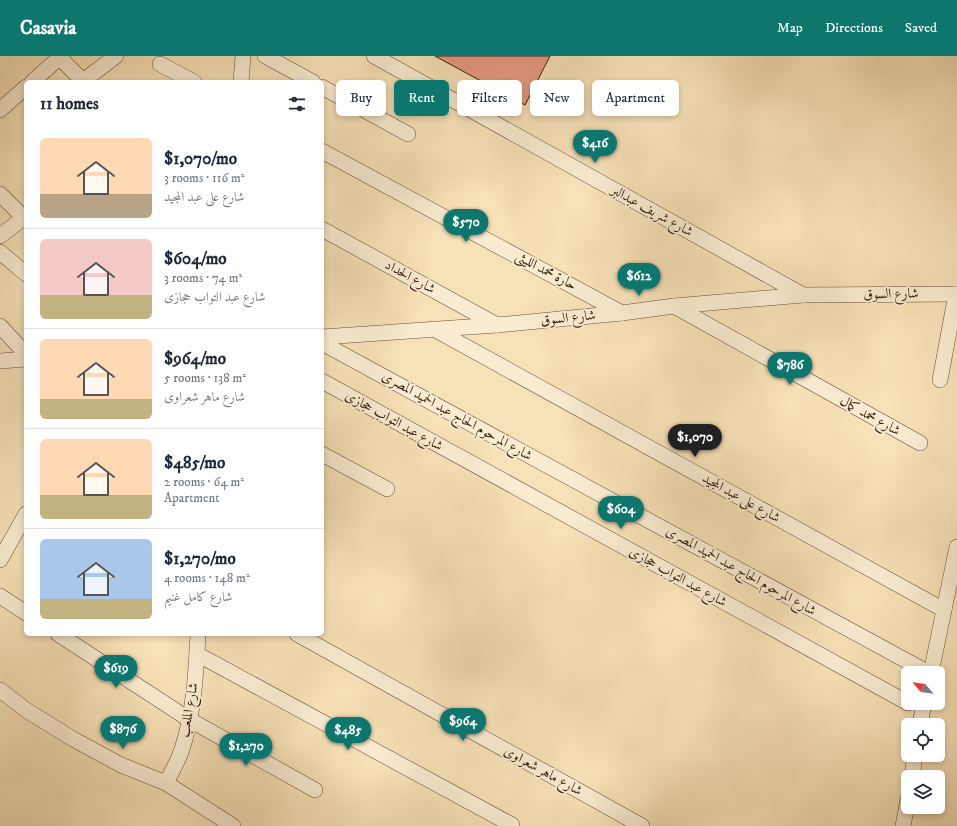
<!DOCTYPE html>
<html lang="en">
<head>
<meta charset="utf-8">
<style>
	body { margin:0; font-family:"IM FELL DW Pica",Amiri,serif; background:#f6f6f7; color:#1f2937; height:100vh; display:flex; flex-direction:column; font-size:15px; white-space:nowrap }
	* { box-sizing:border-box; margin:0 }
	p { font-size:13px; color:#747a83 }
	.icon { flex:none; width:22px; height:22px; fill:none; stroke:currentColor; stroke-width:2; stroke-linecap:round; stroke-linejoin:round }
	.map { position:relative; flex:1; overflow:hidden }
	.details { position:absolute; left:24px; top:24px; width:300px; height:556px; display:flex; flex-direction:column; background:#fff; border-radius:6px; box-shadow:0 2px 6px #0003 }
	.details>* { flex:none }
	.top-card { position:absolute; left:336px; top:24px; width:380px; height:36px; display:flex; gap:8px }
	.needle { width:26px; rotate:298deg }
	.buttons { position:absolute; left:901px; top:610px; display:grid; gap:8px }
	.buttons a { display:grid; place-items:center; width:44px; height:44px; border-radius:6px; background:#fff; box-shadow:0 2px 6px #0003; font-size:20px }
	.price { position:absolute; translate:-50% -34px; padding:0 9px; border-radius:14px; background:#0f766e; color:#fff; font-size:13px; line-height:26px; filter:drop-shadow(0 1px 2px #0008) }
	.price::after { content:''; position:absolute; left:50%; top:24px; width:12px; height:9px; margin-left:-6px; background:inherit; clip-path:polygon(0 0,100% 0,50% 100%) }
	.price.current { background:#222; color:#fff }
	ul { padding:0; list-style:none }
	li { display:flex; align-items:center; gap:12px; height:100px; padding:0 16px }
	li+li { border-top:1px solid #e0e1e3 }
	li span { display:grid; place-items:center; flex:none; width:112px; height:80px; border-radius:6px; color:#555 }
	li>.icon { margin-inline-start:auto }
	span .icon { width:48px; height:48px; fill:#fffc; stroke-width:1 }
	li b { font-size:17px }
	h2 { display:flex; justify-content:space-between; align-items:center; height:48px; padding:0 16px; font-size:17px }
	.pill { padding:0 14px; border-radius:6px; background:#fff; box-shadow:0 2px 6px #0003; font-size:14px; line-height:36px }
	.pill.current { background:#0f766e; color:#fff }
	header { display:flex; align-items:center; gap:24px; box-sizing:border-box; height:56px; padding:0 20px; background:#0f766e; color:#fff }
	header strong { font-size:19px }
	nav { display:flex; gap:22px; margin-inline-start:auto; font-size:14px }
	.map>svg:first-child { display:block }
	.building { fill:#e89a86; stroke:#371c0d }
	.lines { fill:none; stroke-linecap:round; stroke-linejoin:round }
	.minor-casing { stroke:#674d38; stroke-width:16 }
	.minor { stroke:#faecd1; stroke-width:15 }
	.labels { text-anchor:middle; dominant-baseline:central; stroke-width:3.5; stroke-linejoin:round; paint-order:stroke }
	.street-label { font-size:14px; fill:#371c0d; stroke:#faecd1 }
</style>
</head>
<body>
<header>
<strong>Casavia</strong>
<nav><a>Map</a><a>Directions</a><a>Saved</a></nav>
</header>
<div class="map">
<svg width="957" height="770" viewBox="0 0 957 770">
	<rect width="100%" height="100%" fill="#f7e1b8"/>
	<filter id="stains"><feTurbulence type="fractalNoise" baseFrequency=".005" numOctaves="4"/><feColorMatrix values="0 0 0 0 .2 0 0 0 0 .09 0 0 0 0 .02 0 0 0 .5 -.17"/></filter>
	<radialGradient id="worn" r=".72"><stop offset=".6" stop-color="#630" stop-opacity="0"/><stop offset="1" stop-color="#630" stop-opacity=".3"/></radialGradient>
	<polygon class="building" points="435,0 550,0 525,49"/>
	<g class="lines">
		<g class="minor-casing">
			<g id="minor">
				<polyline points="58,0 84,26"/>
				<polyline points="265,0 313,26"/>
				<polyline points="374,0 803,239"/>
				<polyline points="160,8 194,26"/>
				<polyline points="83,25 116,0"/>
				<polyline points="32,26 59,2"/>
				<polyline points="241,26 243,0"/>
				<polyline points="322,31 408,78"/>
				<polyline points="0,54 26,31"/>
				<polyline points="322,95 622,257"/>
				<polyline points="0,138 24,162"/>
				<polyline points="322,173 497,269"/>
				<polyline points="0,180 26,160"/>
				<polyline points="0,196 26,218"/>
				<polyline points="674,250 920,387"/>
				<polyline points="0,270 26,298"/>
				<polyline points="434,273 944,554"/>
				<polyline points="322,281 497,269 622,257 674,250 803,239 957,238"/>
				<polyline points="322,287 929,617"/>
				<polyline points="0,305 26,303"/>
				<polyline points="940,324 956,238"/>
				<polyline points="322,325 908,647"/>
				<polyline points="322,398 387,433"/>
				<polyline points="0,504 26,458"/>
				<polyline points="0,540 26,557"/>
				<polyline points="58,578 190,664 315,734"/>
				<polyline points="297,578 642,770"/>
				<polyline points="197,598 512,769"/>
				<polyline points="931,617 957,491"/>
				<polyline points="0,634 26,654 73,683 121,709 166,727 233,770"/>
				<polyline points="920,669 924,647"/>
				<polyline points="912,721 915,699"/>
				<path d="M166,727C171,717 177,707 181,696C194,659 196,617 198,578"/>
				<polyline points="903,770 908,743"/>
			</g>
		</g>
		<use href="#minor" class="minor"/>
	</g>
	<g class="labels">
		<g class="street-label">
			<text transform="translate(652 155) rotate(29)">شارع شريف عبدالبر</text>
			<text transform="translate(546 215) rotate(28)">حارة محمد الليثى</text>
			<text transform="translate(410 221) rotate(29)">شارع الحداد</text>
			<text transform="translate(891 238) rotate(-1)">شارع السوق</text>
			<text transform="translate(568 262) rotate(-6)">شارع السوق</text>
			<text transform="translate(457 360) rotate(29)">شارع المرحوم الحاج عبد الحميد المصرى</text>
			<text transform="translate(870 360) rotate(29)">شارع محمد كمال</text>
			<text transform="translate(394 365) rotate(29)">شارع عبد التواب حجازى</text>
			<text transform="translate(741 442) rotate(29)">شارع على عبد المجيد</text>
			<text transform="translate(741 515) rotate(29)">شارع المرحوم الحاج عبد الحميد المصرى</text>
			<text transform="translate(678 521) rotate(29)">شارع عبد التواب حجازى</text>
			<text transform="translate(189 654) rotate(-80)">شارع الملعب</text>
			<text transform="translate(543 715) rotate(29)">شارع ماهر شعراوى</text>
		</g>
	</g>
	<rect width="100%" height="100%" filter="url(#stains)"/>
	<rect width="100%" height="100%" fill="url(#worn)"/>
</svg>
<div class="buttons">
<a><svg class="needle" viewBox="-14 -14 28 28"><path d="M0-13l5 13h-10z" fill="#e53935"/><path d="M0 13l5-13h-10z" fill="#747a83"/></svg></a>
<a><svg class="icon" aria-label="locate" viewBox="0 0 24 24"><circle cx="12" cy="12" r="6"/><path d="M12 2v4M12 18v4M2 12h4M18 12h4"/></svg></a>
<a><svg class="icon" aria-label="layers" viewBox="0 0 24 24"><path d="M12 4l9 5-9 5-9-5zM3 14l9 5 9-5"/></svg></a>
</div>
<b class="price" style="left:595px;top:108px">$416</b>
<b class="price" style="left:466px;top:187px">$570</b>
<b class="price" style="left:639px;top:241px">$612</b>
<b class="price" style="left:790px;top:330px">$786</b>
<b class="price current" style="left:695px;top:402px">$1,070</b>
<b class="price" style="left:621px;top:474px">$604</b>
<b class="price" style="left:116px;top:633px">$619</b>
<b class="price" style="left:463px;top:686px">$964</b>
<b class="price" style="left:123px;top:694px">$876</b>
<b class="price" style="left:348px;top:695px">$485</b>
<b class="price" style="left:246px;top:711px">$1,270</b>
<div class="top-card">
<a class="pill">Buy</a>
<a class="pill current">Rent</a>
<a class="pill">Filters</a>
<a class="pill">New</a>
<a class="pill">Apartment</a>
</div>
<section class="details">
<h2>11 homes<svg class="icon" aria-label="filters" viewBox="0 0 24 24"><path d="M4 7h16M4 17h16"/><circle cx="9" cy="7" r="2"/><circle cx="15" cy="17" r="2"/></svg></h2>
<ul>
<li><span style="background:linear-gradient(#ffd9b3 70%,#b9a48a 0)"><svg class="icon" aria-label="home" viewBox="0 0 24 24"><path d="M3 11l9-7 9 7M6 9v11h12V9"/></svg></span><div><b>$1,070/mo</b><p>3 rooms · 116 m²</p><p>شارع على عبد المجيد</p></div></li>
<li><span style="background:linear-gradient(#f6c9c9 70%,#c2b280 0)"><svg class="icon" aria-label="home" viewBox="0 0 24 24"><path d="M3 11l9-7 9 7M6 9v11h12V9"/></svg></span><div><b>$604/mo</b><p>3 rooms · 74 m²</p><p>شارع عبد التواب حجازى</p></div></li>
<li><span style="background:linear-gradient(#ffd9b3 75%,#c2b280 0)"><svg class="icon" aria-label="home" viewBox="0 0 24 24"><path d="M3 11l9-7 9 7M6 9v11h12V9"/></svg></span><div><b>$964/mo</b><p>5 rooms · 138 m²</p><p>شارع ماهر شعراوى</p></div></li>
<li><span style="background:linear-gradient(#ffd9b3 70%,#c2b280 0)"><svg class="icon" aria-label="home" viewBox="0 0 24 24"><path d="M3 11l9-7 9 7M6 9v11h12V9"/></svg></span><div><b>$485/mo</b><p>2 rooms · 64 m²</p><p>Apartment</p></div></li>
<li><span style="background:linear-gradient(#a9c7e8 75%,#c2b280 0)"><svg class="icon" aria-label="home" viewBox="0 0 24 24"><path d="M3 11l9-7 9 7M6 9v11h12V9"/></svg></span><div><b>$1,270/mo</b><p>4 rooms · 148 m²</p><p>شارع كامل غنيم</p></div></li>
</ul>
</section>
</div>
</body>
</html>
